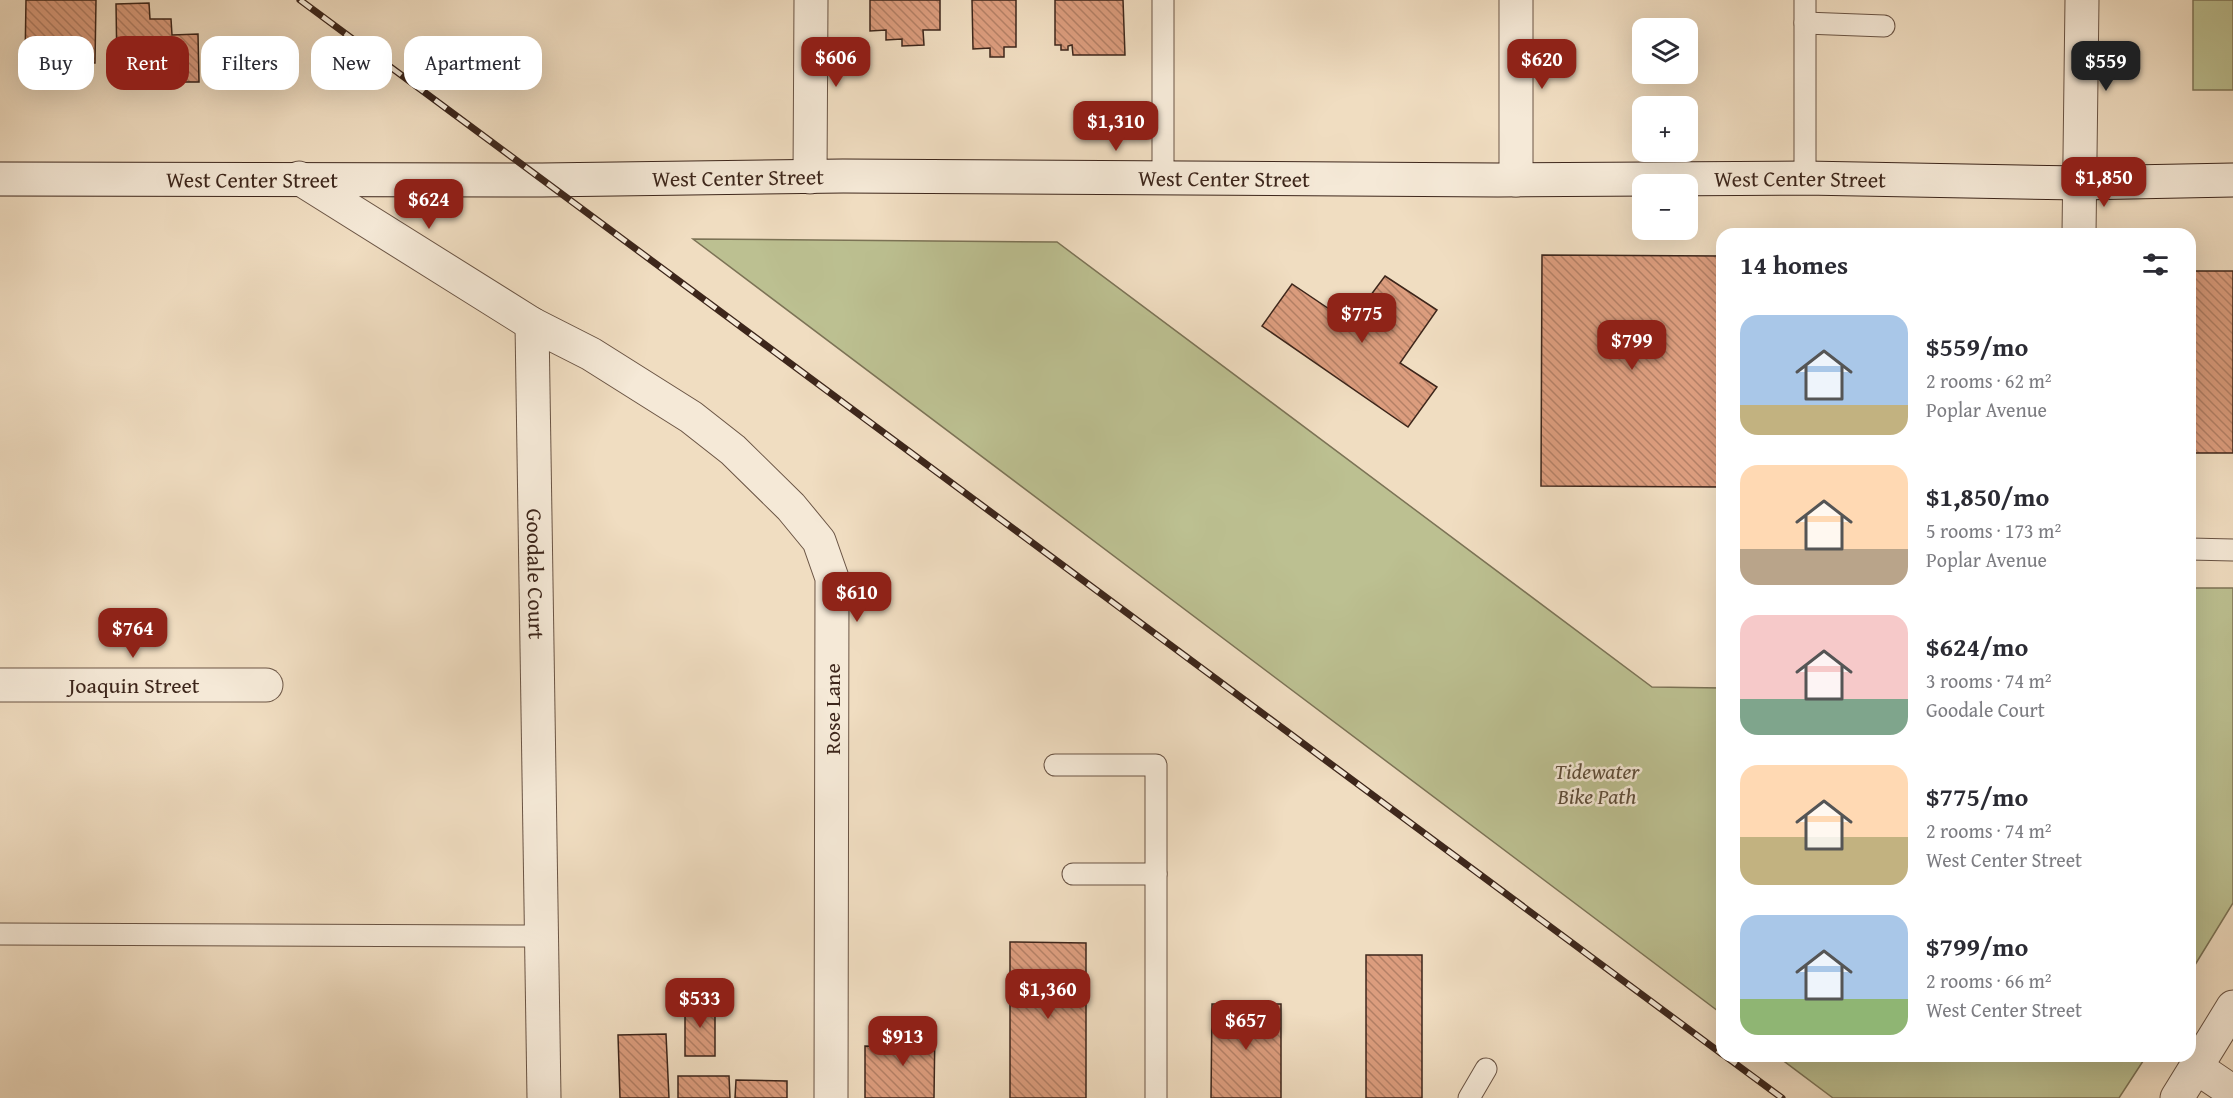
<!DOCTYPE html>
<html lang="en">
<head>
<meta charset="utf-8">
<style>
	body { margin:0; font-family:"Gentium Book Plus",serif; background:#f2f2f3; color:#2b2b33; height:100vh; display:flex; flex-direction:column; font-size:22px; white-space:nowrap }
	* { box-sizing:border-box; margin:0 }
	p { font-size:20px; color:#7c7c81 }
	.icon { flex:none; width:33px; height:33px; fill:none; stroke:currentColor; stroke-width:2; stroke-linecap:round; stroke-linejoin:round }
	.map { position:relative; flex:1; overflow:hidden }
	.sheet { position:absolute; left:1716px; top:228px; width:480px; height:834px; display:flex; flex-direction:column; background:#fff; border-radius:18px; box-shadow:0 6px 24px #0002 }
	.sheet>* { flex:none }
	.hud { position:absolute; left:18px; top:36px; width:570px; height:54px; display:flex; gap:12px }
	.buttons { position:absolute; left:1632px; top:18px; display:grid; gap:12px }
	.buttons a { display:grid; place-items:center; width:66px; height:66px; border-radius:12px; background:#fff; box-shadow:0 6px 24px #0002; font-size:30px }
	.price { position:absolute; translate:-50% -51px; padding:0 14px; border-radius:12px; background:#8f2418; color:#fff; font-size:20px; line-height:39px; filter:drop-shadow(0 2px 3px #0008) }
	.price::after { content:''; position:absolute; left:50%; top:36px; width:18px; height:14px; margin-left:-9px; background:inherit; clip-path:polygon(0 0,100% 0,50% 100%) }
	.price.active { background:#222; color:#fff }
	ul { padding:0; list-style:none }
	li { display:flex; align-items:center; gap:18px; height:150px; padding:0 24px }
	li span { display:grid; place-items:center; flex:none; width:168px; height:120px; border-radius:18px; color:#555 }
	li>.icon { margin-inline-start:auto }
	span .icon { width:72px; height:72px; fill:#fffc; stroke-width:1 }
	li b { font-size:26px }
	h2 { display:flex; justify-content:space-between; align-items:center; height:72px; padding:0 24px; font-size:26px }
	.chip { padding:0 21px; border-radius:18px; background:#fff; box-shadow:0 6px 24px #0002; font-size:21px; line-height:54px }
	.chip.active { background:#8f2418; color:#fff }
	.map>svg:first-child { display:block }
	.park { fill:#bcc091; stroke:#7c7356; stroke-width:1.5 }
	.building { fill:url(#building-back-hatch); stroke:#3d261b; stroke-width:1.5 }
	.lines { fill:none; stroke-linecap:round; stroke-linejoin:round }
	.lane-casing { stroke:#6a5444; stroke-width:23 }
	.street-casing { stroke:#6a5444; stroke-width:35 }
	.secondary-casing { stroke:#3d261b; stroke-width:35 }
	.lane { stroke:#f5e9d7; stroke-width:21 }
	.street { stroke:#f5e9d7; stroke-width:33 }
	.secondary { stroke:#f5e9d7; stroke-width:33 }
	.rail-casing { stroke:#3d261b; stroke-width:7 }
	.rail { stroke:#f5e9d7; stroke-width:4.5; stroke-dasharray:14; stroke-linecap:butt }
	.labels { text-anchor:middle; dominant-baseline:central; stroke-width:5; stroke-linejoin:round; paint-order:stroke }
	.street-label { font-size:22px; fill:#3d261b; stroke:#f5e9d7 }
	.park-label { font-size:22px; font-style:italic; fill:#5d4c38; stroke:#f5e9d7 }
</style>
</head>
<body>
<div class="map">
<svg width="2233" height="1098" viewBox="0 0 2233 1098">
	<defs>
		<pattern id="building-back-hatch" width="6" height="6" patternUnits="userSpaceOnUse" patternTransform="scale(1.5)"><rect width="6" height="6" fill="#dc9d7e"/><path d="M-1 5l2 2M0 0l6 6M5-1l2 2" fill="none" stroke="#b48066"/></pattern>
	</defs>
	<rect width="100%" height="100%" fill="#f0ddc1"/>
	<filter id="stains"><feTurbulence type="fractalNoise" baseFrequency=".00333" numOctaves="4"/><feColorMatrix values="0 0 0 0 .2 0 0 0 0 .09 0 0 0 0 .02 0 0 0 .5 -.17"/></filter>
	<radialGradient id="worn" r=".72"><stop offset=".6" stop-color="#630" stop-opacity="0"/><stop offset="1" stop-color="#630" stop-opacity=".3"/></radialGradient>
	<g class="park">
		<rect x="2193" y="0" width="40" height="90"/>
		<polygon points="693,239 1057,242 1652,687 1722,688 1722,1014"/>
		<polygon points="2190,588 2233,588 2233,903 2190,973"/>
		<polygon points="1777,1056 2143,1056 2145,1058 2119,1098 1833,1098"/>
	</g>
	<g class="building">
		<polygon points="26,0 96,0 95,63 25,62"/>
		<polygon points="870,0 940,0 940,30 923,30 924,45 902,46 902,39 886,40 886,30 870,31"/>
		<polygon points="972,0 1016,0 1016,47 1004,47 1004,57 990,57 990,48 973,49"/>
		<polygon points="1055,0 1123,0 1125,55 1073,55 1072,45 1068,46 1068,50 1061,50 1061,45 1055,45"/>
		<polygon points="149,3 150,19 171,19 172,35 198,34 199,82 181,82 180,68 117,69 116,4"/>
		<polygon points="1542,255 1722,256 1722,487 1541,486"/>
		<rect x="2190" y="271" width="43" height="182"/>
		<polygon points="1385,276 1437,310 1400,363 1437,387 1408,427 1262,326 1292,284 1350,323"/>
		<polygon points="1010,942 1086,943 1086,1098 1010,1098"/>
		<rect x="1366" y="955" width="56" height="143"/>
		<rect x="685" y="1002" width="30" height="54"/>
		<polygon points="1212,1004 1281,1004 1281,1098 1211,1098"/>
		<polygon points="907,1024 935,1024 934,1098 865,1098 865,1046 907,1047"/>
		<polygon points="666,1034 669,1098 620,1098 618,1035"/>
		<polygon points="678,1076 729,1076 730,1098 678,1098"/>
		<polygon points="736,1080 787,1081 787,1098 735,1098"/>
	</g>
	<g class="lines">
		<g class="lane-casing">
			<g id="lane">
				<polyline points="1163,0 1163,178"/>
				<polyline points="1805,0 1805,178"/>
				<polyline points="1805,23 1884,26"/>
				<polyline points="2190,549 2233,550"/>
				<polyline points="1055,765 1156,765 1156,1098"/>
				<polyline points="1073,874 1156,874"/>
				<polyline points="0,934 541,936"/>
				<polyline points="1469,1098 1486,1069"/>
			</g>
		</g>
		<g class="street-casing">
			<g id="street">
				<polyline points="810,177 811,0"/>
				<polyline points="299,178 532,324 591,354 691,417 733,450 791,507 819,541 832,578 831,1098"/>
				<polyline points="1516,180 1516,0"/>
				<polyline points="2079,234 2082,0"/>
				<path id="s1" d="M532,324L544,1098"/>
				<path id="s2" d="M0,685H266"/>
				<polyline points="2196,1067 2233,1092"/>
				<polyline points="2177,1098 2233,1007"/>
			</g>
		</g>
		<g class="secondary-casing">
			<g id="secondary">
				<path id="s3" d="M0,179L542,180L843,176L1498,180L1805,178L2079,183L2233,180"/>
			</g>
		</g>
		<use href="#lane" class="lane"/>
		<use href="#street" class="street"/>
		<use href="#secondary" class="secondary"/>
		<g class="rail-casing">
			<g id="rail">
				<polyline points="300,0 1722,1054"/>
				<polyline points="1725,1056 1782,1098"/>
			</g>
		</g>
		<use href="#rail" class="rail"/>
	</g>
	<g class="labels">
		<g class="street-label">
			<text stroke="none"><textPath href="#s3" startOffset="738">West Center Street</textPath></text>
			<text stroke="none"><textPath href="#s3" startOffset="1224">West Center Street</textPath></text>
			<text stroke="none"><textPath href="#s3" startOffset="252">West Center Street</textPath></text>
			<text stroke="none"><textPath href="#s3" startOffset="1800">West Center Street</textPath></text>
			<text stroke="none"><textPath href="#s1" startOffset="250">Goodale Court</textPath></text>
			<text stroke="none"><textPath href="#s2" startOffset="134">Joaquin Street</textPath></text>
			<text transform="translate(832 709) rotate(-90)">Rose Lane</text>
		</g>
		<g class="park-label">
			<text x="1597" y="771">Tidewater<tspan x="1597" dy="25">Bike Path</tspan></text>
		</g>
	</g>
	<rect width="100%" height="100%" filter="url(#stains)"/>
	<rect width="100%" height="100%" fill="url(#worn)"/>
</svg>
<div class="buttons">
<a><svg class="icon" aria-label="layers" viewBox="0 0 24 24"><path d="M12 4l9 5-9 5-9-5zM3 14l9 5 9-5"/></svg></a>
<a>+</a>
<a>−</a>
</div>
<b class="price" style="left:836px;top:88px">$606</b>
<b class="price" style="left:1542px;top:90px">$620</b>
<b class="price active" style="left:2106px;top:92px">$559</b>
<b class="price" style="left:1116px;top:152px">$1,310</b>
<b class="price" style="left:2104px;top:208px">$1,850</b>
<b class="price" style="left:429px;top:230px">$624</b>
<b class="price" style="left:1362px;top:344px">$775</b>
<b class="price" style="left:1632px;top:371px">$799</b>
<b class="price" style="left:857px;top:623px">$610</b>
<b class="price" style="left:133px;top:659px">$764</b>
<b class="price" style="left:1048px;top:1020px">$1,360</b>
<b class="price" style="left:700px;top:1029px">$533</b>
<b class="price" style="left:1246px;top:1051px">$657</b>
<b class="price" style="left:903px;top:1067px">$913</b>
<div class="hud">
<a class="chip">Buy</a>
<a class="chip active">Rent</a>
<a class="chip">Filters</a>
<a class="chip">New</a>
<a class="chip">Apartment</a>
</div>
<section class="sheet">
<h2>14 homes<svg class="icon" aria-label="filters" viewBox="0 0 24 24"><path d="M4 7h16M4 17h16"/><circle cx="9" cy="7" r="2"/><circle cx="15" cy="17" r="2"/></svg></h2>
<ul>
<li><span style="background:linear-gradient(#a9c7e8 75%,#c2b280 0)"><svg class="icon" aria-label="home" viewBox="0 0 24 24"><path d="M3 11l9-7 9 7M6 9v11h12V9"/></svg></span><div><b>$559/mo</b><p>2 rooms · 62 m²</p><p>Poplar Avenue</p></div></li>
<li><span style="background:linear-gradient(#ffd9b3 70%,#b9a48a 0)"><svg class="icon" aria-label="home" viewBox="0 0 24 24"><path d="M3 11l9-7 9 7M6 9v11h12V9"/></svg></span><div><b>$1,850/mo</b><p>5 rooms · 173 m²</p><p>Poplar Avenue</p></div></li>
<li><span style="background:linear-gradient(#f6c9c9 70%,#7fa58c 0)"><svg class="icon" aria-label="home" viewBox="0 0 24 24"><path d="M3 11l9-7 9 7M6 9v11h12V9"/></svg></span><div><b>$624/mo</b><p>3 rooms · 74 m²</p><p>Goodale Court</p></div></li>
<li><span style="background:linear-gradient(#ffd9b3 60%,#c2b280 0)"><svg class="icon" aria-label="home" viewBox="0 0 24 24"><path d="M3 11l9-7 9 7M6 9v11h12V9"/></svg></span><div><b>$775/mo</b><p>2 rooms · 74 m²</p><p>West Center Street</p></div></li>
<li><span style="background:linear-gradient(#a9c7e8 70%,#8fb573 0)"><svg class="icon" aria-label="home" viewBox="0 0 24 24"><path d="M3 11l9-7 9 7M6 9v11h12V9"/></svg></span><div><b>$799/mo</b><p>2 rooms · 66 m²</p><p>West Center Street</p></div></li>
</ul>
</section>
</div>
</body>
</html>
